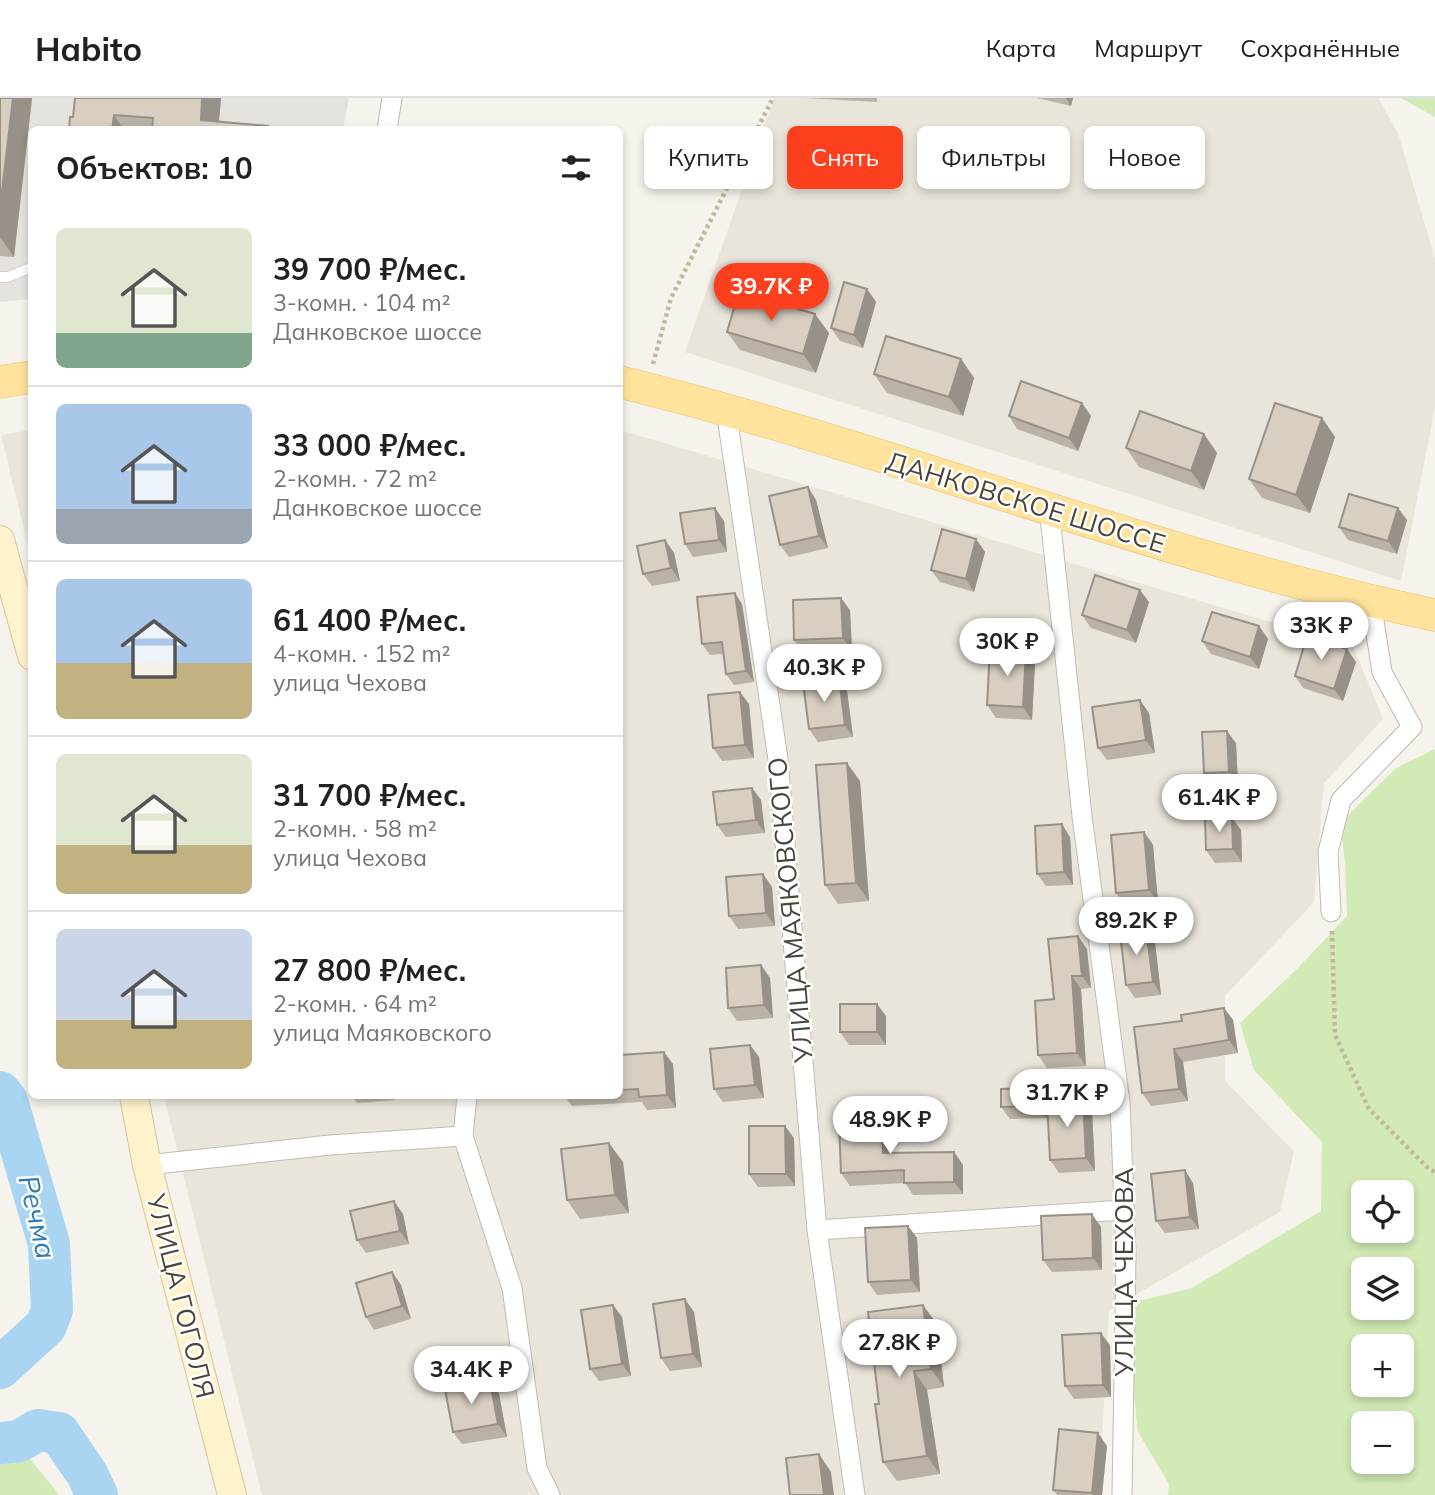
<!DOCTYPE html>
<html lang="ru">
<head>
<meta charset="utf-8">
<style>
	body { margin:0; font-family:Mulish,sans-serif; background:#f2f2f2; color:#202124; height:100vh; display:flex; flex-direction:column; font-size:26px; white-space:nowrap }
	* { box-sizing:border-box; margin:0 }
	p { font-size:23px; color:#757577 }
	.icon { flex:none; width:38px; height:38px; fill:none; stroke:currentColor; stroke-width:2; stroke-linecap:round; stroke-linejoin:round }
	.map { position:relative; flex:1; overflow:hidden }
	.drawer { position:absolute; left:28px; top:28px; width:595px; height:973px; display:flex; flex-direction:column; background:#fff; border-radius:10px; box-shadow:0 4px 10px #0003 }
	.drawer>* { flex:none }
	.top-card { position:absolute; left:644px; top:28px; width:665px; height:63px; display:flex; gap:14px }
	.fabs { position:absolute; left:1351px; top:1082px; display:grid; gap:14px }
	.fabs a { display:grid; place-items:center; width:63px; height:63px; border-radius:10px; background:#fff; box-shadow:0 4px 10px #0003; font-size:35px }
	.price { position:absolute; translate:-50% -60px; padding:0 16px; border-radius:24px; background:#fff; color:#222; font-size:23px; line-height:46px; filter:drop-shadow(0 2px 4px #0008) }
	.price::after { content:''; position:absolute; left:50%; top:42px; width:21px; height:16px; margin-left:-10px; background:inherit; clip-path:polygon(0 0,100% 0,50% 100%) }
	.price.on { background:#fc3f1d; color:#fff }
	ul { padding:0; list-style:none }
	li { display:flex; align-items:center; gap:21px; height:175px; padding:0 28px }
	li+li { border-top:2px solid #e0e0e0 }
	li span { display:grid; place-items:center; flex:none; width:196px; height:140px; border-radius:10px; color:#555 }
	li>.icon { margin-inline-start:auto }
	span .icon { width:84px; height:84px; fill:#fffc; stroke-width:1 }
	li b { font-size:30px }
	h2 { display:flex; justify-content:space-between; align-items:center; height:84px; padding:0 28px; font-size:30px }
	.pill { padding:0 24px; border-radius:10px; background:#fff; box-shadow:0 4px 10px #0003; font-size:24px; line-height:63px }
	.pill.on { background:#fc3f1d; color:#fff }
	header { display:flex; align-items:center; gap:42px; box-sizing:border-box; height:98px; padding:0 35px; background:#fff; border-bottom:2px solid #e0e0e0 }
	header strong { font-size:33px }
	nav { display:flex; gap:38px; margin-inline-start:auto; font-size:24px }
	.map>svg:first-child { display:block }
	.residential { fill:#eae5da }
	.industrial { fill:#e6e2dd }
	.green { fill:#d2eab5; fill-rule:evenodd }
	.lines { fill:none; stroke-linecap:round; stroke-linejoin:round }
	.river { stroke:#a9d4f2; stroke-width:42 }
	.lane-casing { stroke:#c2bbae; stroke-width:11 }
	.street-casing { stroke:#c2bbae; stroke-width:21 }
	.secondary-casing { stroke:#d6c79b; stroke-width:30 }
	.primary-casing { stroke:#e6c16a; stroke-width:33 }
	.path { stroke:#c4b79f; stroke-width:4.5; stroke-dasharray:3.5 3.5; stroke-linecap:butt }
	.lane { stroke:#fff; stroke-width:10 }
	.street { stroke:#fff; stroke-width:19 }
	.secondary { stroke:#fff3cd; stroke-width:28 }
	.primary { stroke:#ffe39c; stroke-width:32 }
	.wall { fill:#bab2a6 }
	.shaded-wall { fill:#979187 }
	.building { fill:#d8cfc1; stroke:#979187; stroke-width:2 }
	.labels { text-anchor:middle; dominant-baseline:central; stroke-width:5; stroke-linejoin:round; paint-order:stroke }
	.street-label { font-size:26px; fill:#4b4439; stroke:#fff }
	.water-label { font-size:28px; font-style:italic; fill:#2e7ab2; stroke:#fff }
</style>
</head>
<body>
<header>
<strong>Habito</strong>
<nav><a>Карта</a><a>Маршрут</a><a>Сохранённые</a></nav>
</header>
<div class="map">
<svg width="1435" height="1397" viewBox="0 0 1435 1397">
	<rect width="100%" height="100%" fill="#f6f3ec"/>
	<g class="residential">
		<polygon points="774,0 1378,0 1398,35 1435,161 1435,310 1401,483 685,254"/>
		<polygon points="31,332 32,332 31,460 1,337"/>
		<polygon points="620,332 1353,548 1383,621 1324,685 1314,804 1225,898 1225,983 1294,1053 1280,1114 1109,1212 1099,1397 262,1397 164,998 620,998"/>
	</g>
	<polygon class="industrial" points="0,0 349,0 343,31 32,32 31,201 0,204"/>
	<g class="green">
		<polygon points="1401,0 1435,0 1435,19"/>
		<path d="M1435,651V1397H1168L1169,1386L1138,1334L1127,1232L1139,1203L1192,1190L1321,1113L1322,1044L1254,972L1240,925L1297,871L1347,818L1345,765L1340,725L1396,670ZM1363,1094H1402V1132H1363ZM1363,1171H1402V1209H1363ZM1363,1248H1402V1286H1363ZM1363,1325H1402V1363H1363Z"/>
		<polygon points="29,1359 59,1397 0,1397 0,1365"/>
	</g>
	<g class="lines">
		<g class="river">
			<polyline points="0,994 7,1003 49,1146 52,1212 46,1228 0,1270"/>
			<polyline points="0,1345 19,1343 38,1332 59,1335 87,1376 97,1397"/>
		</g>
		<g class="lane-casing">
			<polyline id="lane" points="0,179 8,179 32,169"/>
		</g>
		<g class="street-casing">
			<g id="street">
				<polyline points="387,32 392,0"/>
				<polyline points="726,312 778,661 817,1132 855,1397"/>
				<polyline points="1049,409 1082,718 1120,1005 1126,1156 1122,1397"/>
				<polyline points="1331,814 1328,754 1341,702 1412,629 1382,574 1371,504"/>
				<polyline points="467,998 463,1038 512,1190 537,1370 550,1397"/>
				<polyline points="147,1067 330,1047 463,1038"/>
				<polyline points="817,1132 1124,1112"/>
			</g>
		</g>
		<g class="secondary-casing">
			<g id="secondary">
				<polyline points="0,442 32,558"/>
				<polyline points="134,998 147,1067 232,1397"/>
			</g>
		</g>
		<g class="primary-casing">
			<g id="primary">
				<polyline points="0,284 32,279"/>
				<path d="M620,284C894,351 1158,459 1435,517"/>
			</g>
		</g>
		<g class="path">
			<polyline points="653,266 671,200 773,0"/>
			<polyline points="1332,833 1335,937 1369,1011 1429,1071 1435,1074"/>
		</g>
		<use href="#lane" class="lane"/>
		<use href="#street" class="street"/>
		<use href="#secondary" class="secondary"/>
		<use href="#primary" class="primary"/>
	</g>
	<g class="wall">
		<polygon points="0,0 32,0 14,159 0,158"/>
		<polygon points="75,0 221,0 219,24 270,32 69,32 73,19"/>
		<polygon points="806,0 877,0 877,4"/>
		<polygon points="1037,0 1073,0 1071,8"/>
		<polygon points="867,191 876,204 863,250 840,243 831,230"/>
		<polygon points="727,234 829,235 816,275 740,252"/>
		<polygon points="961,261 974,280 963,318 887,295 874,276"/>
		<polygon points="1009,318 1091,318 1078,353 1017,331"/>
		<polygon points="1322,320 1335,339 1310,415 1262,400 1249,381"/>
		<polygon points="1126,350 1217,355 1204,392 1139,369"/>
		<polygon points="816,402 828,450 789,459 780,447"/>
		<polygon points="1407,422 1397,456 1348,442 1339,429"/>
		<polygon points="724,423 727,454 693,459 685,446"/>
		<polygon points="976,441 985,454 974,494 940,484 931,472"/>
		<polygon points="665,442 674,455 680,483 652,488 643,476"/>
		<polygon points="1149,504 1136,545 1091,530 1082,517"/>
		<polygon points="742,506 754,584 734,587 726,576 723,556 710,557 702,546"/>
		<polygon points="850,512 852,553 803,555 794,542"/>
		<polygon points="1259,528 1268,541 1259,571 1211,556 1202,543"/>
		<polygon points="1347,551 1356,564 1343,603 1303,590 1295,578"/>
		<polygon points="1035,565 1032,622 996,620 987,607"/>
		<polygon points="839,580 847,593 853,639 818,644 809,631"/>
		<polygon points="749,606 754,660 722,663 713,650"/>
		<polygon points="1149,615 1155,655 1107,662 1098,650"/>
		<polygon points="1236,645 1238,687 1213,688 1204,675"/>
		<polygon points="860,683 869,803 838,806 825,787"/>
		<polygon points="752,690 761,702 765,735 726,739 717,727"/>
		<polygon points="1232,720 1241,732 1242,764 1215,765 1206,752"/>
		<polygon points="1144,734 1153,747 1158,804 1125,807 1116,795"/>
		<polygon points="1070,739 1073,787 1046,788 1037,776"/>
		<polygon points="763,776 772,789 775,828 738,831 729,818"/>
		<polygon points="1146,832 1155,844 1161,897 1135,900 1126,887"/>
		<polygon points="1087,851 1091,890 1081,891 1086,968 1047,970 1038,957 1054,901"/>
		<polygon points="761,867 770,880 773,920 737,923 728,910"/>
		<polygon points="1224,910 1233,922 1238,955 1183,964 1188,1003 1151,1008 1142,995 1182,923"/>
		<polygon points="886,918 886,947 849,947 840,934"/>
		<polygon points="750,947 759,959 764,1000 723,1004 714,991"/>
		<polygon points="620,957 673,966 676,1010 647,1012 642,1004 572,1008 564,998 620,998"/>
		<polygon points="352,998 395,998 395,1002 357,1005"/>
		<polygon points="1083,1000 1092,1013 1095,1073 1059,1075 1050,1062"/>
		<polygon points="1046,1002 1047,1020 1010,1021 1001,1009"/>
		<polygon points="882,1023 890,1036 891,1055 954,1054 963,1067 963,1096 913,1097 905,1085 850,1088 841,1075"/>
		<polygon points="794,1040 795,1088 758,1089 749,1076"/>
		<polygon points="623,1064 629,1115 580,1121 567,1102"/>
		<polygon points="1193,1085 1199,1131 1165,1135 1156,1123"/>
		<polygon points="403,1116 409,1146 366,1155 357,1142"/>
		<polygon points="908,1128 917,1140 920,1194 877,1197 868,1184"/>
		<polygon points="1101,1129 1102,1172 1052,1174 1043,1162"/>
		<polygon points="392,1174 401,1187 411,1221 374,1232 366,1219"/>
		<polygon points="613,1207 622,1219 631,1278 599,1283 590,1271"/>
		<polygon points="694,1214 702,1269 670,1273 661,1260"/>
		<polygon points="937,1226 944,1289 927,1292 940,1376 897,1383 883,1364 879,1306"/>
		<polygon points="1110,1247 1111,1299 1074,1301 1065,1288"/>
		<polygon points="499,1296 507,1339 462,1346 453,1334"/>
		<polygon points="1107,1348 1102,1397 1057,1397 1053,1392"/>
	</g>
	<g class="shaded-wall">
		<polygon points="13,0 32,0 14,159 0,139 0,110"/>
		<polygon points="202,0 221,0 218,32 201,22"/>
		<polygon points="1066,0 1073,0 1071,8"/>
		<polygon points="114,17 124,32 112,32"/>
		<polygon points="867,191 876,204 863,250 854,237"/>
		<polygon points="815,216 829,235 816,275 803,256"/>
		<polygon points="961,261 974,280 963,318 949,299"/>
		<polygon points="1082,305 1091,318 1078,353 1069,340"/>
		<polygon points="1322,320 1335,339 1310,415 1296,397"/>
		<polygon points="1204,336 1217,355 1204,392 1191,373"/>
		<polygon points="808,389 816,402 828,450 819,438"/>
		<polygon points="715,410 724,423 727,454 719,442"/>
		<polygon points="1398,410 1407,422 1397,456 1388,443"/>
		<polygon points="976,441 985,454 974,494 966,481"/>
		<polygon points="665,442 674,455 680,483 671,470"/>
		<polygon points="1140,492 1149,504 1136,545 1127,532"/>
		<polygon points="735,495 742,506 754,584 746,573"/>
		<polygon points="841,500 850,512 852,553 843,540"/>
		<polygon points="1259,528 1268,541 1259,571 1250,559"/>
		<polygon points="1347,551 1356,564 1343,603 1334,591"/>
		<polygon points="1026,552 1035,565 1032,622 1023,609"/>
		<polygon points="839,580 847,593 853,639 845,627"/>
		<polygon points="740,594 749,606 754,660 745,647"/>
		<polygon points="1140,602 1149,615 1155,655 1146,642"/>
		<polygon points="1227,633 1236,645 1238,687 1229,674"/>
		<polygon points="847,665 860,683 869,803 856,785"/>
		<polygon points="752,690 761,702 765,735 756,722"/>
		<polygon points="1232,720 1241,732 1242,764 1233,751"/>
		<polygon points="1062,726 1070,739 1073,787 1064,774"/>
		<polygon points="1144,734 1153,747 1158,804 1149,792"/>
		<polygon points="763,776 772,789 775,828 766,815"/>
		<polygon points="1146,832 1155,844 1161,897 1153,884"/>
		<polygon points="1078,838 1087,851 1091,890 1082,878"/>
		<polygon points="761,867 770,880 773,920 764,907"/>
		<polygon points="1072,878 1081,891 1086,968 1077,955"/>
		<polygon points="877,906 886,918 886,947 877,934"/>
		<polygon points="1224,910 1233,922 1238,955 1229,942"/>
		<polygon points="750,947 759,959 764,1000 755,987"/>
		<polygon points="1174,951 1183,964 1188,1003 1179,991"/>
		<polygon points="664,954 673,966 676,1010 667,997"/>
		<polygon points="1037,990 1046,1002 1047,1020 1038,1008"/>
		<polygon points="1083,1000 1092,1013 1095,1073 1086,1060"/>
		<polygon points="882,1023 890,1036 892,1068 883,1055"/>
		<polygon points="785,1028 794,1040 795,1088 786,1076"/>
		<polygon points="609,1045 623,1064 629,1115 615,1097"/>
		<polygon points="954,1054 963,1067 963,1096 954,1084"/>
		<polygon points="1185,1072 1193,1085 1199,1131 1190,1119"/>
		<polygon points="394,1103 403,1116 409,1146 400,1133"/>
		<polygon points="1092,1116 1101,1129 1102,1172 1093,1160"/>
		<polygon points="908,1128 917,1140 920,1194 911,1182"/>
		<polygon points="392,1174 401,1187 411,1221 402,1208"/>
		<polygon points="685,1201 694,1214 702,1269 693,1256"/>
		<polygon points="613,1207 622,1219 631,1278 622,1266"/>
		<polygon points="923,1207 937,1226 944,1289 931,1271"/>
		<polygon points="1101,1235 1110,1247 1111,1299 1103,1287"/>
		<polygon points="914,1273 927,1292 940,1376 927,1358"/>
		<polygon points="490,1283 499,1296 507,1339 498,1326"/>
		<polygon points="1098,1335 1107,1348 1102,1397 1093,1397 1092,1395"/>
		<polygon points="819,1356 831,1374 834,1397 824,1397"/>
	</g>
	<g class="building">
		<polygon points="0,0 13,0 0,110"/>
		<polygon points="75,0 202,0 201,22 268,28 268,32 152,32 153,20 114,17 112,32 69,32 70,19 73,19"/>
		<polygon points="844,184 867,191 854,237 831,230"/>
		<polygon points="739,193 815,216 803,256 727,234"/>
		<polygon points="886,238 961,261 949,299 874,276"/>
		<polygon points="1021,283 1082,305 1069,340 1009,318"/>
		<polygon points="1275,305 1322,320 1296,397 1249,381"/>
		<polygon points="1140,313 1204,336 1191,373 1126,350"/>
		<polygon points="808,389 819,438 780,447 769,398"/>
		<polygon points="1349,396 1398,410 1388,443 1339,429"/>
		<polygon points="715,410 719,442 685,446 680,415"/>
		<polygon points="942,431 976,441 966,481 931,472"/>
		<polygon points="665,442 671,470 643,476 637,448"/>
		<polygon points="1095,477 1140,492 1127,532 1082,517"/>
		<polygon points="735,495 746,573 726,576 722,544 702,546 697,499"/>
		<polygon points="841,500 843,540 794,542 793,502"/>
		<polygon points="1212,514 1259,528 1250,559 1202,543"/>
		<polygon points="1307,538 1347,551 1334,591 1295,578"/>
		<polygon points="990,550 1026,552 1023,609 987,607"/>
		<polygon points="839,580 845,627 809,631 803,585"/>
		<polygon points="740,594 745,647 713,650 708,597"/>
		<polygon points="1140,602 1146,642 1098,650 1092,609"/>
		<polygon points="1227,633 1229,674 1204,675 1202,634"/>
		<polygon points="847,665 856,785 825,787 816,667"/>
		<polygon points="752,690 756,722 717,727 713,694"/>
		<polygon points="1205,720 1232,720 1233,751 1206,752"/>
		<polygon points="1062,726 1064,774 1037,776 1035,728"/>
		<polygon points="1144,734 1149,792 1116,795 1111,737"/>
		<polygon points="763,776 766,815 729,818 726,779"/>
		<polygon points="1146,832 1153,884 1126,887 1120,834"/>
		<polygon points="1078,838 1082,878 1072,878 1077,955 1038,957 1035,903 1054,901 1048,841"/>
		<polygon points="761,867 764,907 728,910 726,870"/>
		<rect x="840" y="906" width="37" height="28"/>
		<polygon points="1224,910 1229,942 1174,951 1179,991 1142,995 1134,929 1182,923 1181,917"/>
		<polygon points="750,947 755,987 714,991 710,951"/>
		<polygon points="664,954 667,997 639,999 638,991 620,992 620,957"/>
		<polygon points="1037,990 1038,1008 1001,1009 1001,991"/>
		<polygon points="1083,1000 1086,1060 1050,1062 1047,1002"/>
		<polygon points="882,1023 883,1055 954,1054 954,1084 904,1085 904,1072 841,1075 839,1024"/>
		<polygon points="749,1028 785,1028 786,1076 749,1076"/>
		<polygon points="609,1045 615,1097 567,1102 561,1051"/>
		<polygon points="1185,1072 1190,1119 1156,1123 1151,1076"/>
		<polygon points="394,1103 400,1133 357,1142 350,1113"/>
		<polygon points="1092,1116 1093,1160 1043,1162 1041,1118"/>
		<polygon points="908,1128 911,1182 868,1184 865,1130"/>
		<polygon points="392,1174 402,1208 366,1219 356,1185"/>
		<polygon points="685,1201 693,1256 661,1260 653,1206"/>
		<polygon points="613,1207 622,1266 590,1271 581,1212"/>
		<polygon points="923,1207 931,1271 914,1273 927,1358 883,1364 875,1306 879,1306 868,1214"/>
		<polygon points="1101,1235 1103,1287 1065,1288 1062,1237"/>
		<polygon points="490,1283 498,1326 453,1334 445,1291"/>
		<polygon points="1059,1331 1098,1335 1092,1395 1053,1392"/>
		<polygon points="819,1356 824,1397 790,1397 786,1360"/>
	</g>
	<g class="labels">
		<g class="street-label">
			<text transform="translate(1026 404) rotate(17)">ДАНКОВСКОЕ ШОССЕ</text>
			<text transform="translate(790 812) rotate(-95)">УЛИЦА МАЯКОВСКОГО</text>
			<text transform="translate(1123 1174) rotate(-90)">УЛИЦА ЧЕХОВА</text>
			<text transform="translate(181 1198) rotate(76)">УЛИЦА ГОГОЛЯ</text>
		</g>
		<g class="water-label">
			<text transform="translate(38 1119) rotate(77)">Речма</text>
		</g>
	</g>
</svg>
<div class="fabs">
<a><svg class="icon" aria-label="locate" viewBox="0 0 24 24"><circle cx="12" cy="12" r="6"/><path d="M12 2v4M12 18v4M2 12h4M18 12h4"/></svg></a>
<a><svg class="icon" aria-label="layers" viewBox="0 0 24 24"><path d="M12 4l9 5-9 5-9-5zM3 14l9 5 9-5"/></svg></a>
<a>+</a>
<a>−</a>
</div>
<b class="price on" style="left:771px;top:225px">39.7K ₽</b>
<b class="price" style="left:1321px;top:564px">33K ₽</b>
<b class="price" style="left:1007px;top:580px">30K ₽</b>
<b class="price" style="left:824px;top:606px">40.3K ₽</b>
<b class="price" style="left:1219px;top:736px">61.4K ₽</b>
<b class="price" style="left:1136px;top:859px">89.2K ₽</b>
<b class="price" style="left:1067px;top:1031px">31.7K ₽</b>
<b class="price" style="left:890px;top:1058px">48.9K ₽</b>
<b class="price" style="left:899px;top:1281px">27.8K ₽</b>
<b class="price" style="left:471px;top:1308px">34.4K ₽</b>
<div class="top-card">
<a class="pill">Купить</a>
<a class="pill on">Снять</a>
<a class="pill">Фильтры</a>
<a class="pill">Новое</a>
</div>
<section class="drawer">
<h2>Объектов: 10<svg class="icon" aria-label="filters" viewBox="0 0 24 24"><path d="M4 7h16M4 17h16"/><circle cx="9" cy="7" r="2"/><circle cx="15" cy="17" r="2"/></svg></h2>
<ul>
<li><span style="background:linear-gradient(#dfe7d0 75%,#7fa58c 0)"><svg class="icon" aria-label="home" viewBox="0 0 24 24"><path d="M3 11l9-7 9 7M6 9v11h12V9"/></svg></span><div><b>39 700 ₽/мес.</b><p>3-комн. · 104 m²</p><p>Данковское шоссе</p></div></li>
<li><span style="background:linear-gradient(#a9c7e8 75%,#9aa5b1 0)"><svg class="icon" aria-label="home" viewBox="0 0 24 24"><path d="M3 11l9-7 9 7M6 9v11h12V9"/></svg></span><div><b>33 000 ₽/мес.</b><p>2-комн. · 72 m²</p><p>Данковское шоссе</p></div></li>
<li><span style="background:linear-gradient(#a9c7e8 60%,#c2b280 0)"><svg class="icon" aria-label="home" viewBox="0 0 24 24"><path d="M3 11l9-7 9 7M6 9v11h12V9"/></svg></span><div><b>61 400 ₽/мес.</b><p>4-комн. · 152 m²</p><p>улица Чехова</p></div></li>
<li><span style="background:linear-gradient(#dfe7d0 65%,#c2b280 0)"><svg class="icon" aria-label="home" viewBox="0 0 24 24"><path d="M3 11l9-7 9 7M6 9v11h12V9"/></svg></span><div><b>31 700 ₽/мес.</b><p>2-комн. · 58 m²</p><p>улица Чехова</p></div></li>
<li><span style="background:linear-gradient(#c9d6e8 65%,#c2b280 0)"><svg class="icon" aria-label="home" viewBox="0 0 24 24"><path d="M3 11l9-7 9 7M6 9v11h12V9"/></svg></span><div><b>27 800 ₽/мес.</b><p>2-комн. · 64 m²</p><p>улица Маяковского</p></div></li>
</ul>
</section>
</div>
</body>
</html>
